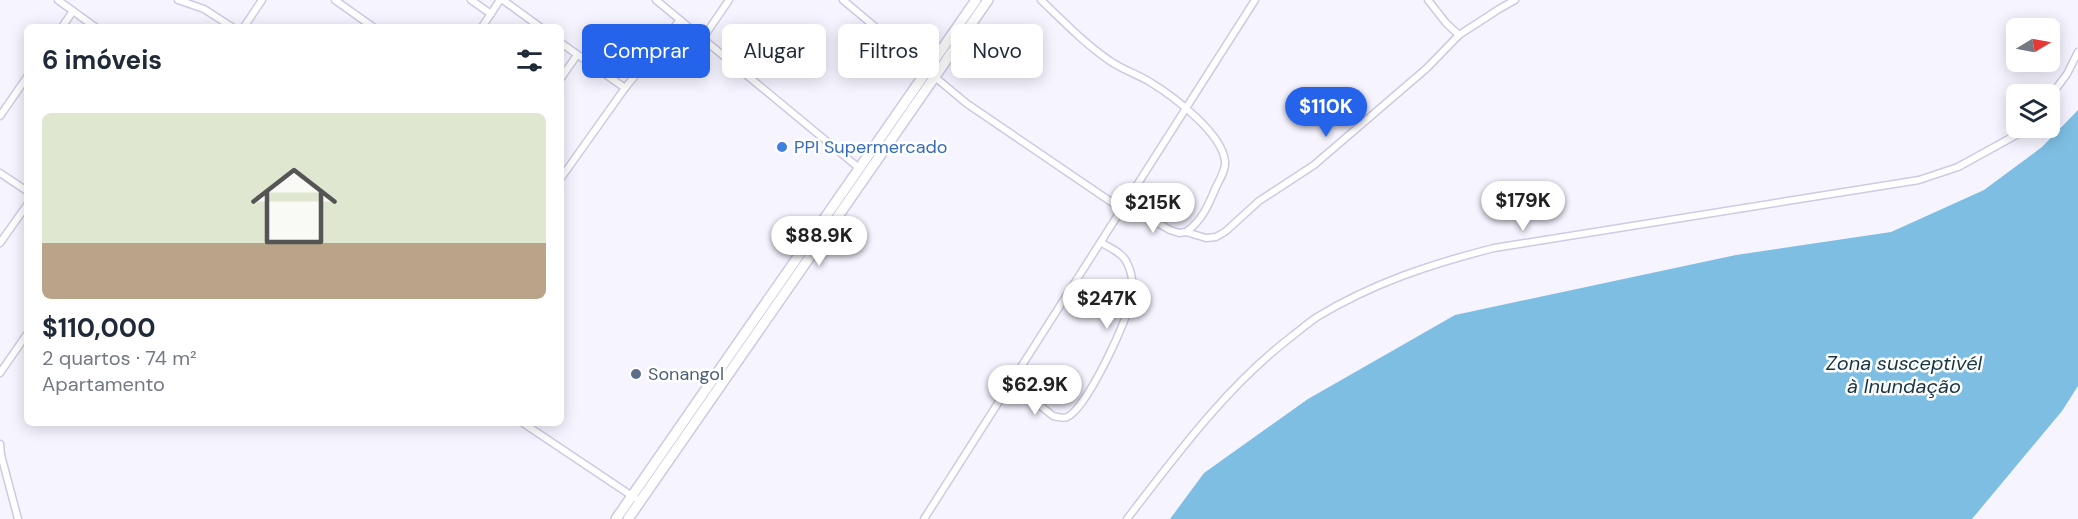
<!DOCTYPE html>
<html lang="pt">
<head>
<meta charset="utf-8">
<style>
	body { margin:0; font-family:"DM Sans",sans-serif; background:#f2f2f3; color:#1f2937; height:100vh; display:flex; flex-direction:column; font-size:22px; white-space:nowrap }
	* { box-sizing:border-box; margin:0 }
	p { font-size:20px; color:#747a83 }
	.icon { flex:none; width:33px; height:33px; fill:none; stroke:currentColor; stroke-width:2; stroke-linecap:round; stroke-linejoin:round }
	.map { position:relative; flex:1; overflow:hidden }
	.sheet { position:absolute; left:24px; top:24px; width:540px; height:402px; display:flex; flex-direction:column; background:#fff; border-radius:9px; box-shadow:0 3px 15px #0003 }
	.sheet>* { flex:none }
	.hud { position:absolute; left:582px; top:24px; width:570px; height:54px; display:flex; gap:12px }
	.needle { width:39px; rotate:80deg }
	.buttons { position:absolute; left:2006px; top:18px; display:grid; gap:12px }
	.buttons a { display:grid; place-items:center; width:54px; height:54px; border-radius:9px; background:#fff; box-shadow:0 3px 15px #0003; font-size:30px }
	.price { position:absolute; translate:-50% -51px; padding:0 14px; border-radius:21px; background:#fff; color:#222; font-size:20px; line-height:39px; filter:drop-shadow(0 2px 3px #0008) }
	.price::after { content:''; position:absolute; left:50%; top:36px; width:18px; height:14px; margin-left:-9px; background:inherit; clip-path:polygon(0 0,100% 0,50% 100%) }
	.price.current { background:#2563eb; color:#fff }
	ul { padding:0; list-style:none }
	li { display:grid; align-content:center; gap:12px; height:318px; padding:0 18px }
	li+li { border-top:2px solid #e0e1e3 }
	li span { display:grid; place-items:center; height:186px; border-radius:9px; color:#555 }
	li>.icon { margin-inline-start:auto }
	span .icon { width:108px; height:108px; fill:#fffc; stroke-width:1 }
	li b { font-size:26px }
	h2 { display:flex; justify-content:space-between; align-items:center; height:72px; padding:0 18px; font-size:26px }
	.pill { padding:0 21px; border-radius:9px; background:#fff; box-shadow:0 3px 15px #0003; font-size:21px; line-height:54px }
	.pill.current { background:#2563eb; color:#fff }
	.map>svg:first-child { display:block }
	.water { fill:#7ebee3 }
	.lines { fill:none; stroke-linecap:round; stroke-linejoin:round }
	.minor-casing { stroke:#cfc9e3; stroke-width:9 }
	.secondary-casing { stroke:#cfc9e3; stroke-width:12 }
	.minor { stroke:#fff; stroke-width:6 }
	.secondary { stroke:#fff; stroke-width:9 }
	.shop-dot { fill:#3f7fe0; stroke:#fff; stroke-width:2 }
	.service-dot { fill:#5c6f8a; stroke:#fff; stroke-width:2 }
	.labels { text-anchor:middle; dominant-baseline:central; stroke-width:5; stroke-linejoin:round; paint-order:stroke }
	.shop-label { font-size:18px; fill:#366cbe; stroke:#fff; text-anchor:start }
	.service-label { font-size:18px; fill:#4e5e75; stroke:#fff; text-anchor:start }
	.water-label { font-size:20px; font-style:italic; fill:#173545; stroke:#fff }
</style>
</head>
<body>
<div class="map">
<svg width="2078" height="519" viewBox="0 0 2078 519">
	<rect width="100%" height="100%" fill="#f6f4ff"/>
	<polygon class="water" points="2078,110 2078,386 2062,411 1972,519 1170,519 1204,473 1308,399 1455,315 1736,255 1891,232 1984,190 2042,147"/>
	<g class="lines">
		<g class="minor-casing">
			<g id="minor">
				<polyline points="58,0 95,27"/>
				<polyline points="178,0 204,9 232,27"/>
				<polyline points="335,0 373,27"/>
				<polyline points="471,0 491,14"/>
				<polyline points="503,0 540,27"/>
				<polyline points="656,0 859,168"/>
				<polyline points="843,0 966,103 1123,210"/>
				<path d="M1041,0C1063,21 1085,44 1110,61C1123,70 1137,74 1150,82C1173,96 1222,133 1225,161C1226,170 1220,179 1216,187C1209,204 1202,221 1186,232"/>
				<polyline points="1428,0 1446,23 1459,35"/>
				<polyline points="62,27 73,11"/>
				<polyline points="244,27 262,0"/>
				<polyline points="482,27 500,0"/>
				<polyline points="703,38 729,0"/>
				<polyline points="561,43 625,88"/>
				<polyline points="561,78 577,55"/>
				<polyline points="2049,98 2067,74 2078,52"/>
				<polyline points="0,116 27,77"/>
				<polyline points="0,173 27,191"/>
				<polyline points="561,178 625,88 680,20"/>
				<polyline points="1126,205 1170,230 1179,233 1186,232 1206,238 1216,237 1226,231 1259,201 1314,165 1427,68 1459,35 1499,9 1515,0"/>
				<polyline points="0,243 27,205"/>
				<polyline points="0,373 27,334"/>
				<path d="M1012,383L1053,416C1058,417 1063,419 1067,417C1086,410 1130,316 1132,295C1133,284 1132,272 1127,263C1123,253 1110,248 1102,243"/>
				<polyline points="523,423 635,498"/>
				<polyline points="0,444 1,455 18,519"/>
				<polyline points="924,519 1255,0"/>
				<path d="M1127,519C1177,454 1226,387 1291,337C1300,330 1308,323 1317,317C1373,283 1431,264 1494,248L1919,180L1958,167L2018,134L2024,128"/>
			</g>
		</g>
		<g class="secondary-casing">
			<g id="secondary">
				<polyline points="616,519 976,0"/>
				<polyline points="628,519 988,0"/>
			</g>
		</g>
		<use href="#minor" class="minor"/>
		<use href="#secondary" class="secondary"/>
	</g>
	<circle class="shop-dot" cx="782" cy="147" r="6"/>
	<circle class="service-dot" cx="636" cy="374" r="6"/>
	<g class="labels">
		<g class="shop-label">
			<text x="794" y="147">PPI Supermercado</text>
		</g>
		<g class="service-label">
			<text x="648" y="374">Sonangol</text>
		</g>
		<g class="water-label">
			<text x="1904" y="363">Zona susceptivél<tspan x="1904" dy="23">à Inundação</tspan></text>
		</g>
	</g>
</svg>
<div class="buttons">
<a><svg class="needle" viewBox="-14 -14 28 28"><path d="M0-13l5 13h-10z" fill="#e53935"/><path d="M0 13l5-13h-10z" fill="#747a83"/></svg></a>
<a><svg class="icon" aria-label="layers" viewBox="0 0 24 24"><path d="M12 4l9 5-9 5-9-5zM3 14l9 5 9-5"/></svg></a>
</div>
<b class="price current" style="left:1326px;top:138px">$110K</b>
<b class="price" style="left:1523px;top:232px">$179K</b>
<b class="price" style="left:1153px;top:234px">$215K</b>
<b class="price" style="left:819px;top:267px">$88.9K</b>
<b class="price" style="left:1107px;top:330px">$247K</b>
<b class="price" style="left:1035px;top:416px">$62.9K</b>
<div class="hud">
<a class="pill current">Comprar</a>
<a class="pill">Alugar</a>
<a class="pill">Filtros</a>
<a class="pill">Novo</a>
</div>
<section class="sheet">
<h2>6 imóveis<svg class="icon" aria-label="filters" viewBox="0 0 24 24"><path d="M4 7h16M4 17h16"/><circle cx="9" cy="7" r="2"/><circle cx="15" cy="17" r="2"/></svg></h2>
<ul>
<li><span style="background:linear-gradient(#dfe7d0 70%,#b9a48a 0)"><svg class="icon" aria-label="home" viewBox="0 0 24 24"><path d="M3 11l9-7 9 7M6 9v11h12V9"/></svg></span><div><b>$110,000</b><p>2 quartos · 74 m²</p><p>Apartamento</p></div></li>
</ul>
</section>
</div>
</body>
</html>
